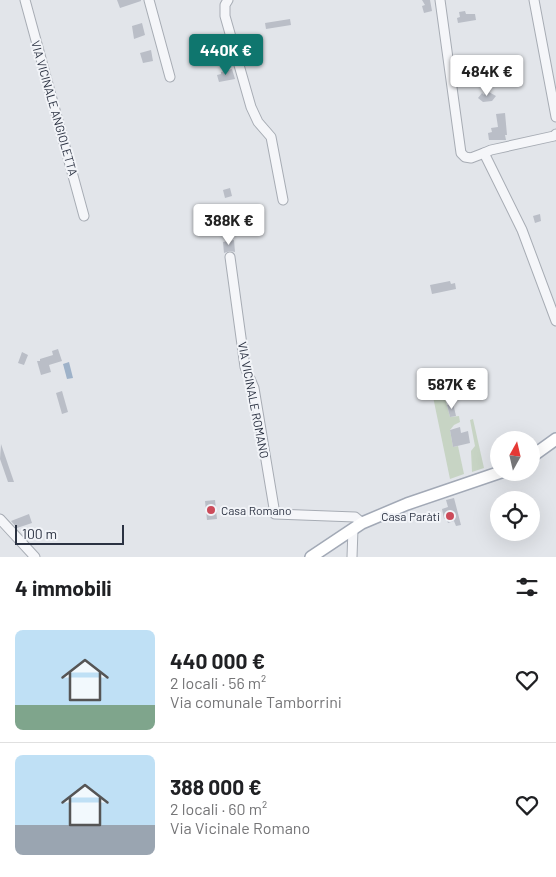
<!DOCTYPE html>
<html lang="it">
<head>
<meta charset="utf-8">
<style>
	body { margin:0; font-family:Barlow,sans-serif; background:#f2f2f2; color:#202124; height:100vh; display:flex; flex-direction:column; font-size:19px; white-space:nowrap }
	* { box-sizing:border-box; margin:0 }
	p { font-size:16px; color:#757577 }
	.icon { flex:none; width:28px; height:28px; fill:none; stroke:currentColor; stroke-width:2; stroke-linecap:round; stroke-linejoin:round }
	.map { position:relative; height:557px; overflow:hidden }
	.sheet { display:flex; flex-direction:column; background:#fff; flex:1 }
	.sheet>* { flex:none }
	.needle { width:32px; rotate:8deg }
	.fabs { position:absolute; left:490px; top:431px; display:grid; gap:10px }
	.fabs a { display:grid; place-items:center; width:50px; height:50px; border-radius:50%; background:#fff; box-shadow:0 5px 20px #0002; font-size:25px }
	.scale { position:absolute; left:15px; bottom:12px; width:109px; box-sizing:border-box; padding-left:5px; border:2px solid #2b3242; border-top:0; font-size:14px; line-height:18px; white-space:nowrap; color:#2b3242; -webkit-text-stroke:4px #f2f4f8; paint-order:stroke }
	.price { position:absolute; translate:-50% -42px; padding:0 11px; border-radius:5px; background:#fff; color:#222; font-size:16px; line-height:32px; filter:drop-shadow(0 1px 2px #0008) }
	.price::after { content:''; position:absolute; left:50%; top:30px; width:15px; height:11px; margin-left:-8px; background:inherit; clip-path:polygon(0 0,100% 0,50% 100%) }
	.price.active { background:#0f766e; color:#fff }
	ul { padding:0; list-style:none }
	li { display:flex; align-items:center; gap:15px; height:125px; padding:0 15px }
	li+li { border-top:1px solid #e0e0e0 }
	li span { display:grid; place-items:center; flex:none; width:140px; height:100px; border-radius:8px; color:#555 }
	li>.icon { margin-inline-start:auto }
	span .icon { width:60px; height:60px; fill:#fffc; stroke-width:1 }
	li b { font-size:21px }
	h2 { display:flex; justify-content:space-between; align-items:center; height:60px; padding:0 15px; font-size:21px }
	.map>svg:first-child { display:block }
	.green { fill:#c7d4c4 }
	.water { fill:#9eb2c9 }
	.building { fill:#babec7 }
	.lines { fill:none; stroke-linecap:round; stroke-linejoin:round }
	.minor-casing { stroke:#a7acb4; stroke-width:11 }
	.major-casing { stroke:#a2a9b6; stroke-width:14 }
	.minor { stroke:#f5f6f9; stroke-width:9 }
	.major { stroke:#fff; stroke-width:11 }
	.poi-dot { fill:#cc4b5a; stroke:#f2f4f8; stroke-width:2 }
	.labels { text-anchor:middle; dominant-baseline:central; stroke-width:4; stroke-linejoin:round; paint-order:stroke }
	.street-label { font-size:12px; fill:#2b3242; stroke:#f2f4f8 }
	.poi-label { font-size:12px; fill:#2b3242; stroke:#f2f4f8; text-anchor:start }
</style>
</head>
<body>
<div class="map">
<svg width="556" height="557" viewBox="0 0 556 557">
	<rect width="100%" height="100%" fill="#e2e5ea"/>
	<g class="green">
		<polygon points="454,386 456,395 445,398 450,417 459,416 460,422 454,425 450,430 453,447 458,446 464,474 450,479 432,392"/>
		<polygon points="473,419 484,468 472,472 471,451 475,446 470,420"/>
	</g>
	<polygon class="water" points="69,362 73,378 67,379 63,364"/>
	<g class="building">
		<polygon points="117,0 141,0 141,1 120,8"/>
		<polygon points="422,0 430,0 432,11 424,13 422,6 425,5"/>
		<polygon points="465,11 466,14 475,14 476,20 458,23 457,18 460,17 459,12"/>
		<polygon points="290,19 291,25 266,29 265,23"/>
		<polygon points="142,23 145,35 134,39 132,26"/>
		<polygon points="151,50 153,61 143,63 140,53"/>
		<polygon points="232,69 235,79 219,82 217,75 221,74 221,72"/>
		<polygon points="487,91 496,96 492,101 483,102 478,98 482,93 484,95"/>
		<polygon points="505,113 507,135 505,135 506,140 489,140 488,133 492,132 491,128 498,127 496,114"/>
		<polygon points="230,188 232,196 225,198 223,190"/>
		<polygon points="540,214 541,221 535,223 533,216"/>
		<polygon points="234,240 235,252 230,251 224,253 223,242"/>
		<polygon points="450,281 451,284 455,283 456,289 432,294 430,285"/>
		<polygon points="58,349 62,361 49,365 51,372 41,375 37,361 40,361 40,359 53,355 52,351"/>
		<polygon points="22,352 28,355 24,365 18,363"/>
		<polygon points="62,391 68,412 62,414 56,393"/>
		<polygon points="453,403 456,416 450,417 447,405"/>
		<polygon points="460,427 461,433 468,431 470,443 453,447 450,430"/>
		<polygon points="1,444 14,482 8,482 0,459"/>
		<polygon points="454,498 461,525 456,526 454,521 448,523 446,518 444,519 442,509 448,507 446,500"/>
		<polygon points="215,500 217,519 207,520 205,501"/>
		<polygon points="29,514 32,523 17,528 11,521"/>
	</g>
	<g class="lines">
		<g class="minor-casing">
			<g id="minor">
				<polyline points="25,0 84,216"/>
				<polyline points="149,0 170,77"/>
				<polyline points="228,0 225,5 225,16 251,107 258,122 271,137 283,200"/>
				<polyline points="440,0 461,153 465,157 471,158 484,153 522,230 556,321"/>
				<polyline points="534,0 556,117"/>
				<polyline points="484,153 491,150 554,136 556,134"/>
				<polyline points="230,257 245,367 254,388 275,514 355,517 362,523"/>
				<polyline points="0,519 35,557"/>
				<polyline points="352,557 353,529"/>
			</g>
		</g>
		<g class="major-casing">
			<g id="major">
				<polyline points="531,457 556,439"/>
				<polyline points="311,557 362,523 407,504 501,472"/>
			</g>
		</g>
		<use href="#minor" class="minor"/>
		<use href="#major" class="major"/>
	</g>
	<g class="poi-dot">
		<circle cx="211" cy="510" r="5"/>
		<circle cx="450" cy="516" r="5"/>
	</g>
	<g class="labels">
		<g class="street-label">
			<text transform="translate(55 108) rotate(74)">VIA VICINALE ANGIOLETTA</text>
			<text transform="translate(254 400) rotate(79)">VIA VICINALE ROMANO</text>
		</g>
		<g class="poi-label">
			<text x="221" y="510">Casa Romano</text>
			<text x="440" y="516" text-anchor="end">Casa Paràti</text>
		</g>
	</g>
</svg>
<div class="fabs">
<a><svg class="needle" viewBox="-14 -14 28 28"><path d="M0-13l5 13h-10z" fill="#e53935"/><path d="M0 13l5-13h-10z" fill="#757577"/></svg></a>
<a><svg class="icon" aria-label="locate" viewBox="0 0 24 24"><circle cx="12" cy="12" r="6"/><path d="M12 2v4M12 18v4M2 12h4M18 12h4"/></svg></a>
</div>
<div class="scale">100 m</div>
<b class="price active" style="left:226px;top:76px">440K €</b>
<b class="price" style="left:487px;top:97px">484K €</b>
<b class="price" style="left:229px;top:246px">388K €</b>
<b class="price" style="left:452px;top:410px">587K €</b>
</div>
<section class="sheet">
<h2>4 immobili<svg class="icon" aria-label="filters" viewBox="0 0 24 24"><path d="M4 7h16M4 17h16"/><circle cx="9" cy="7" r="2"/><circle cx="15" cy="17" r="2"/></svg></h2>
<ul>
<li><span style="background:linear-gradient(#bfe0f5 75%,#7fa58c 0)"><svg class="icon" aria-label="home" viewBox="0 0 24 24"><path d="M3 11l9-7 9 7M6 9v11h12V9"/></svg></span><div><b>440 000 €</b><p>2 locali · 56 m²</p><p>Via comunale Tamborrini</p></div><svg class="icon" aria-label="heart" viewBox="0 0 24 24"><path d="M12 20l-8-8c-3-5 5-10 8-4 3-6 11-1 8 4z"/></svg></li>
<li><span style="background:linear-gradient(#bfe0f5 70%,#9aa5b1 0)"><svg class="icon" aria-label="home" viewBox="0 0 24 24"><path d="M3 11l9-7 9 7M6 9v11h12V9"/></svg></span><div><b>388 000 €</b><p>2 locali · 60 m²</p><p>Via Vicinale Romano</p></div><svg class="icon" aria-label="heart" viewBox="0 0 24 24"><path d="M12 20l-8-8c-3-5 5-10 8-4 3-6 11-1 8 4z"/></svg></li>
</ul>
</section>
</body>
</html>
